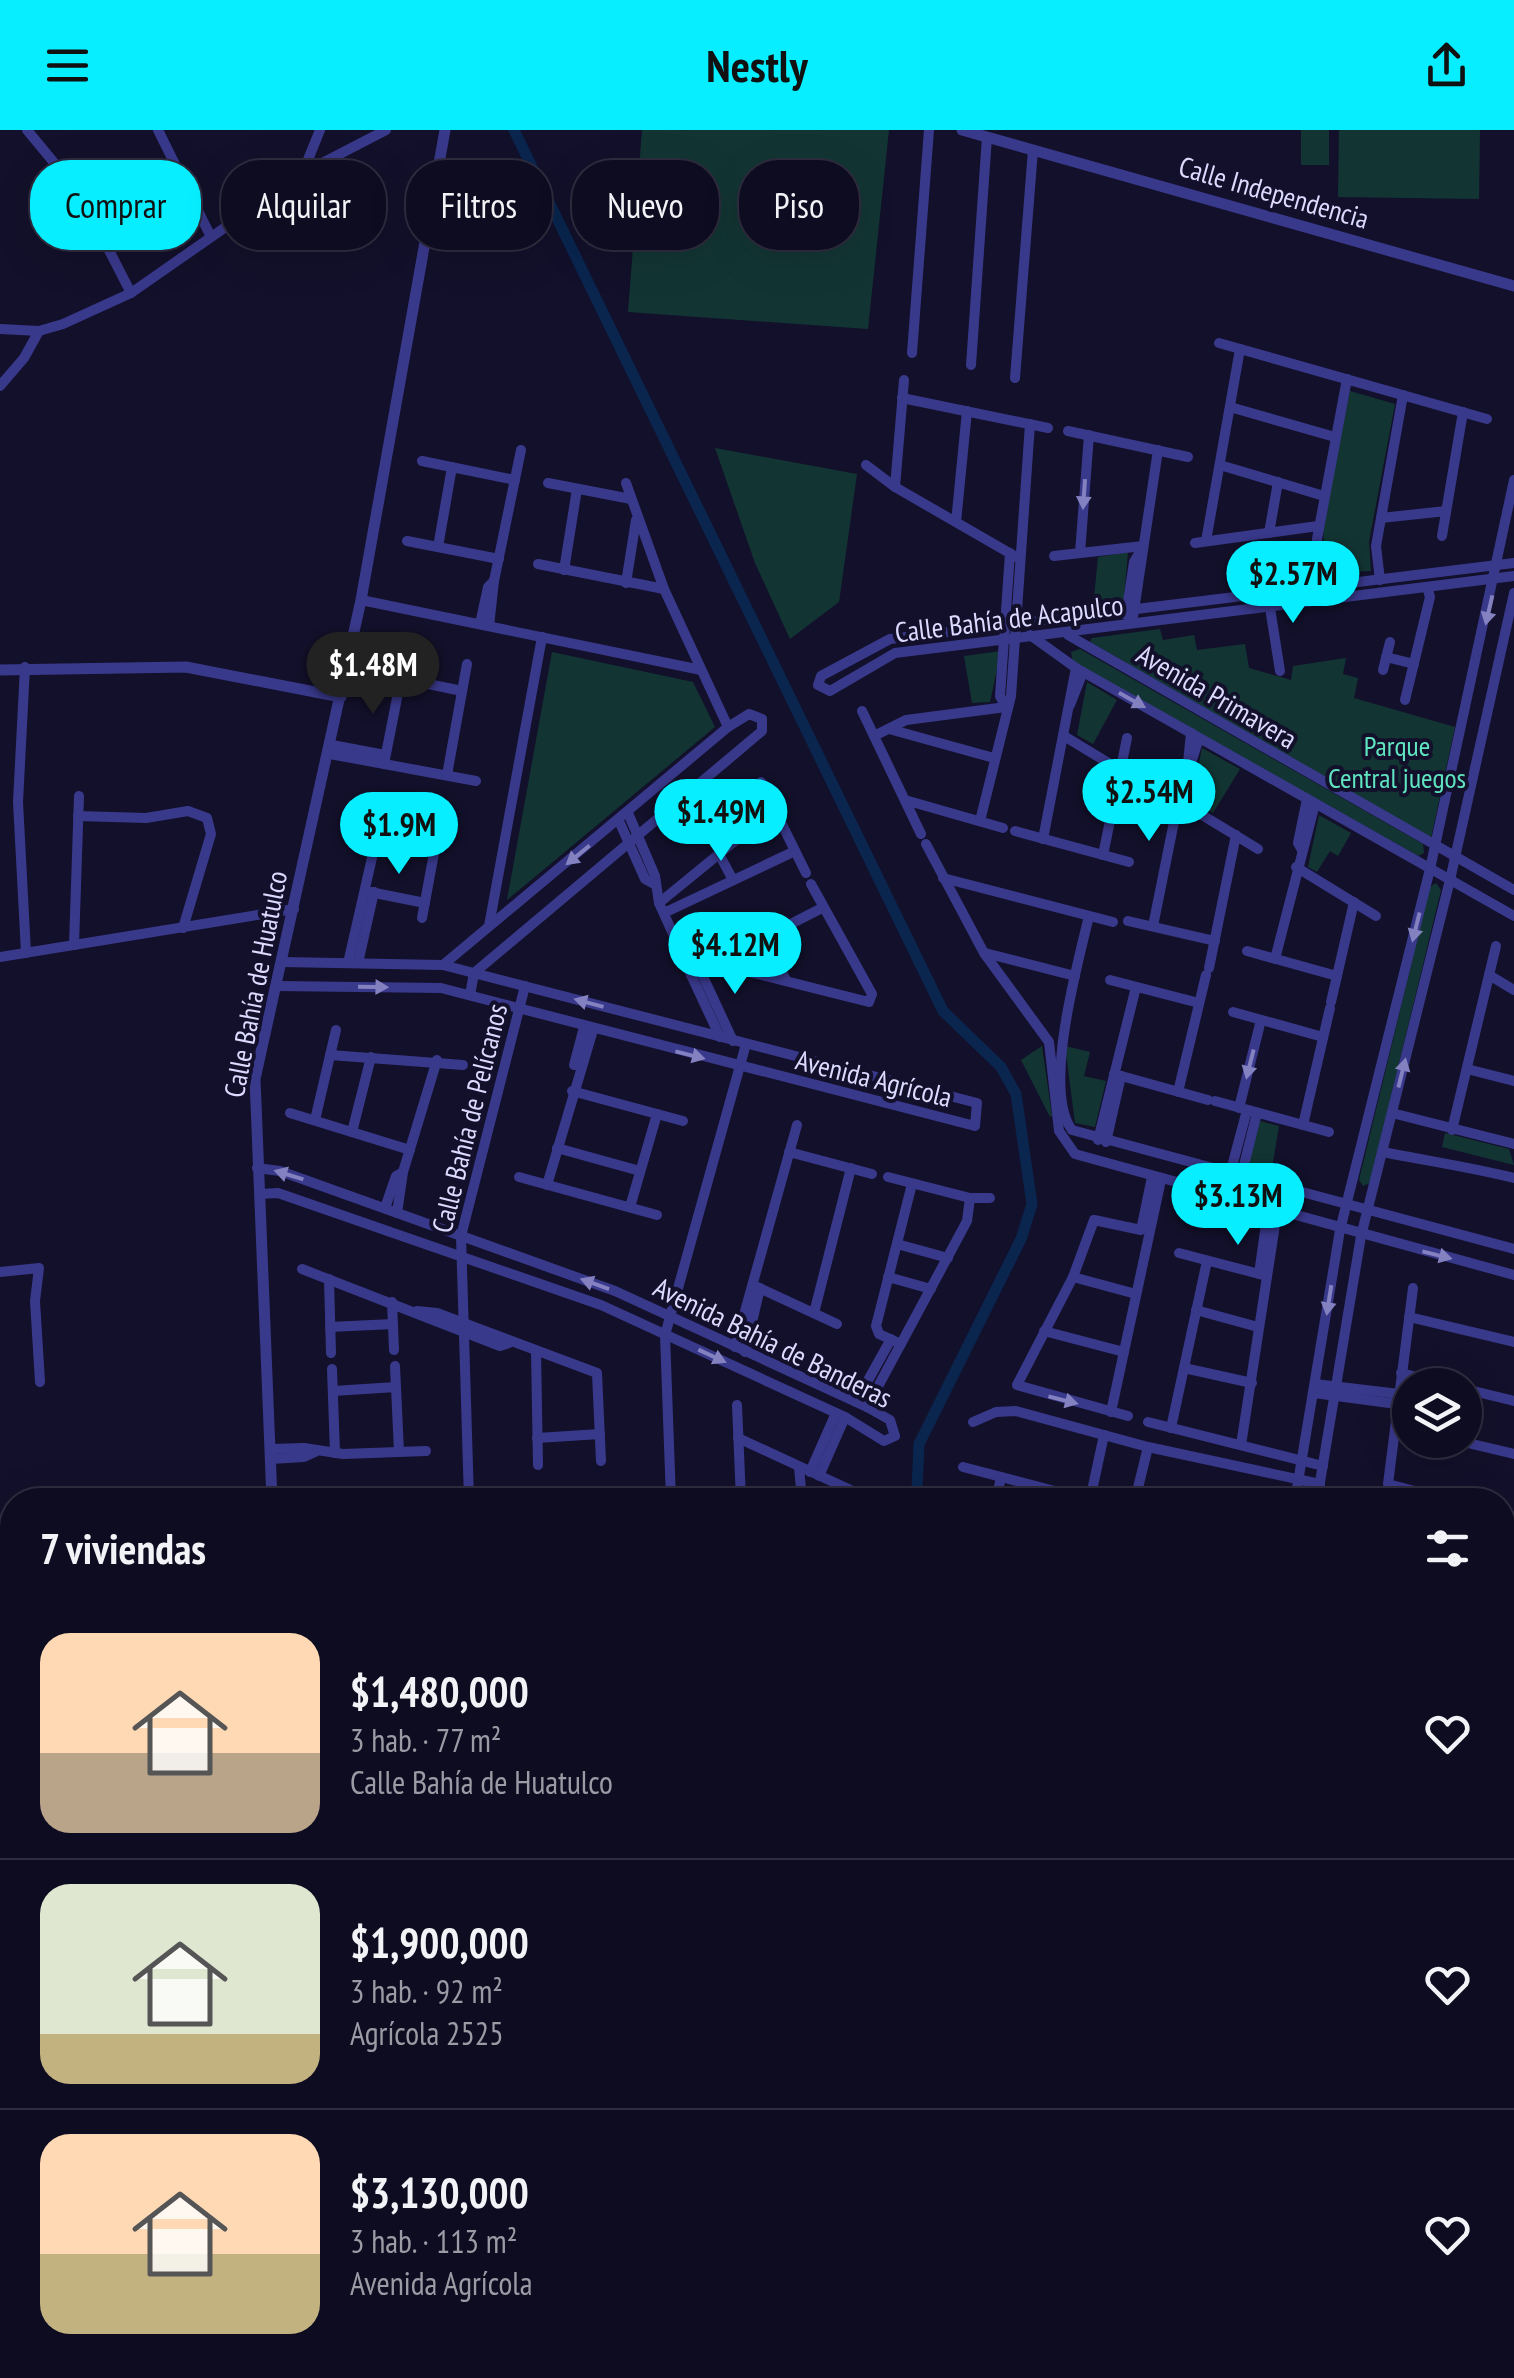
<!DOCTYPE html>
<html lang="es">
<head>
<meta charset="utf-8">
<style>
	body { margin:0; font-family:"PT Sans Narrow",sans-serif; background:#1c1a2d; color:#f1f3f6; height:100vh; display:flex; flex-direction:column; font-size:38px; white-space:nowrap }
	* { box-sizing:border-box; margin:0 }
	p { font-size:32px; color:#9b9ba5 }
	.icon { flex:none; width:55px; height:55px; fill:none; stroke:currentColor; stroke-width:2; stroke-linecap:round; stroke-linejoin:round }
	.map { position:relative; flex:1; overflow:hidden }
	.sheet { position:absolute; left:0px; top:1358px; width:1515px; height:892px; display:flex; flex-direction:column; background:#0e0c20; border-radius:40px 40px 0 0; box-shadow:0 10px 40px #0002,0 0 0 2px #2e2c3e }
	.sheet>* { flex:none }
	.banner { position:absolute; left:30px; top:30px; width:1000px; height:90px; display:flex; gap:20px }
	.fabs { position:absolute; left:1392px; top:1238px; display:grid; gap:20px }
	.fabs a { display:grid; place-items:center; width:90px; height:90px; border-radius:50%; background:#0e0c20; box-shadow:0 10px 40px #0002,0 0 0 2px #2e2c3e; font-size:50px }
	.price { position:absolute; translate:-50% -85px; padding:0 22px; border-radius:35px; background:#06eeff; color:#111; font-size:32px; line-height:65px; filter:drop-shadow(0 2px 5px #0008) }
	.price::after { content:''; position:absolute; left:50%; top:60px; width:30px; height:22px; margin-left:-15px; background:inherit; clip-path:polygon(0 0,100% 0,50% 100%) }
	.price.current { background:#222; color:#fff }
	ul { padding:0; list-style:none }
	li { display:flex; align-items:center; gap:30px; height:250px; padding:0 40px }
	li+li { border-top:2px solid #2e2c3e }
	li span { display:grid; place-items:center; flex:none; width:280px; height:200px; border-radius:30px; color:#555 }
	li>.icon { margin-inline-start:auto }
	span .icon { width:120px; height:120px; fill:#fffc; stroke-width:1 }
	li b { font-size:42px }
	h2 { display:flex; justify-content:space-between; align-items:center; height:120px; padding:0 40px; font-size:42px }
	.pill { padding:0 35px; border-radius:40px; background:#0e0c20; box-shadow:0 10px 40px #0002,0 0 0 2px #2e2c3e; font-size:35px; line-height:90px }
	.pill.current { background:#06eeff; color:#111 }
	header { display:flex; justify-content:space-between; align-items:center; height:130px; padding:0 40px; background:#06eeff; color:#111; font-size:45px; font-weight:700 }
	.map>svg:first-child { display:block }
	.green { fill:#123533 }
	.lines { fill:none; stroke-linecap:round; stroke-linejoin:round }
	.canal { stroke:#0a264f; stroke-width:11 }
	.minor { stroke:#39398c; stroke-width:10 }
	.tertiary { stroke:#39398c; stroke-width:11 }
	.primary { stroke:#bf61ff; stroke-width:15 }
	.oneway { fill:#8381c0 }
	.labels { text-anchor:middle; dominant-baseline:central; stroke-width:8; stroke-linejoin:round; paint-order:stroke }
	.street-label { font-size:28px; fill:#dddaff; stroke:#13102b }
	.park-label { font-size:28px; fill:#5fe5c0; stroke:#13102b }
</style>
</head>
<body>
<header><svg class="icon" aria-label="menu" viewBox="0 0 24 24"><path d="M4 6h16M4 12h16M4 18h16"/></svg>Nestly<svg class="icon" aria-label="share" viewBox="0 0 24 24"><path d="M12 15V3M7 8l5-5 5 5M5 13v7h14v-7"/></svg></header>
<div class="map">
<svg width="1514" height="2248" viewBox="0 0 1514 2248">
	<rect width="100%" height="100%" fill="#13102b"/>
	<g class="green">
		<polygon points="642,0 889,0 868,199 628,182"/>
		<rect x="1301" y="0" width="28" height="35"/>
		<polygon points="1339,0 1480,0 1479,69 1338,67"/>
		<polygon points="1350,261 1395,274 1369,412 1371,441 1325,443 1323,394"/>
		<polygon points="715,318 857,344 839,472 790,509 755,433"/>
		<polygon points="1128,422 1123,478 1093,478 1098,427"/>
		<polygon points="1160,499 1163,510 1194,505 1197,520 1245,514 1249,538 1291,550 1293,536 1346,528 1343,544 1358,548 1354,568 1455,597 1431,708 1090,512 1092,508"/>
		<polygon points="1080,519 1423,714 1424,723 1418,726 1073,532 1071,522"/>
		<polygon points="1001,521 990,572 972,573 964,526"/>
		<polygon points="552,522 693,552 715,597 507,770"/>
		<polygon points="1087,552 1117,570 1093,614 1077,605"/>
		<polygon points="1202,618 1240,639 1213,683 1191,671"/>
		<polygon points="1319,685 1351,703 1338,726 1330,721 1317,742 1308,737"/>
		<polygon points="1436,753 1441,760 1370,1053 1363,1056 1359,1050 1430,757"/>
		<polygon points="1042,916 1052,986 1050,987 1021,930"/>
		<polygon points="1065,916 1090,922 1084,946 1106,951 1095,997 1075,993"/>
		<polygon points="1260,991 1279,996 1271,1044 1248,1038"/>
		<polygon points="1445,1003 1509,1019 1514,1035 1442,1017"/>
	</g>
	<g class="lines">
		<g class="canal">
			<polyline points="514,0 943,881 1001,937 1016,964 1032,1074 1021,1109 919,1314 917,1359 921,1370"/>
			<polyline points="1502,1771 1514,1776"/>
		</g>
		<g class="minor">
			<polyline points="27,0 80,64 131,163"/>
			<polyline points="158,0 211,107"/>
			<polyline points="303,42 320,0"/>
			<polyline points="0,199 39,201 63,194 131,163 303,43 386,0"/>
			<polyline points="1219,213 1487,289"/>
			<polyline points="912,223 929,0"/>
			<polyline points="971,235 987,7"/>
			<polyline points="1015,248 1033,20"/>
			<polyline points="0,256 24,228 39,201"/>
			<polyline points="902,268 1048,298"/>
			<polyline points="1230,277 1335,307"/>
			<polyline points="1068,301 1188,327"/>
			<polyline points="422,331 515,350"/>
			<polyline points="866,335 895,357 1018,428"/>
			<polyline points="1220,335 1324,366"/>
			<polyline points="548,353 631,369"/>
			<polyline points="626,353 664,459 728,597"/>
			<polyline points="895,357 904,250"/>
			<polyline points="1381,388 1446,381"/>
			<polyline points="956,392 967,281"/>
			<polyline points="1269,403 1278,352"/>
			<polyline points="1442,406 1463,282"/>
			<polyline points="407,411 499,429"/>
			<polyline points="1206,411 1240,219"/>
			<polyline points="1195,413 1318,396"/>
			<polyline points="438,417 452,337"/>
			<polyline points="1080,423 1089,305"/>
			<polyline points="1054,426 1143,416"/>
			<polyline points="1514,433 890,509 821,546 818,555 830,561 895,523 1514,446"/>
			<polyline points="538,434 664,459"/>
			<polyline points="564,440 577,359"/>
			<polyline points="1380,450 1376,416 1403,265"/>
			<polyline points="626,453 636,390"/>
			<polyline points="1321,460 1317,409 1347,249"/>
			<polyline points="361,470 701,540"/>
			<polyline points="1270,478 1280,541"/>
			<polyline points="1126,485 1134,432 1141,420"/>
			<polyline points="1133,487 1158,320"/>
			<polyline points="480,494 488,457 494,451"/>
			<polyline points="489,496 494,451 521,320"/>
			<polyline points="1030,505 1076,538 1514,786"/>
			<polyline points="1068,505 1514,760"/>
			<polyline points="1386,527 1414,534"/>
			<polyline points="25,537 18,672 26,823"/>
			<polyline points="1383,540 1390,512"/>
			<polyline points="385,545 462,561"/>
			<polyline points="1405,570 1430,467 1427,457"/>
			<polyline points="1070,575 1083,542"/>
			<polyline points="1006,577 1000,566 1010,423"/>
			<polyline points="862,581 921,704"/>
			<polyline points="889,599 994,628"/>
			<polyline points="874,606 906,590 1006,577"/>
			<polyline points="1064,606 1120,640"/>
			<polyline points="332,615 385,625"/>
			<polyline points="330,624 476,651"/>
			<polyline points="384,634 401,548"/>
			<polyline points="1187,643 1191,603"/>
			<polyline points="447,645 467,534"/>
			<polyline points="761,652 806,743"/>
			<polyline points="905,670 1003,698"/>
			<polyline points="1179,671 1258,719"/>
			<polyline points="628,683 655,746 659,773 674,806"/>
			<polyline points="78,686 146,688 188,681 207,688 211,704 183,798"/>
			<polyline points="619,691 645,749 654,754"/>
			<polyline points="980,691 1011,566 1030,294"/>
			<polyline points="353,692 437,708"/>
			<polyline points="1015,701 1129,732"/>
			<polyline points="1043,709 1076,538"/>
			<polyline points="926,714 984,823 1049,912 1059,1001 1075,1024 1514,1145"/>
			<polyline points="1302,720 1298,713 1307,669"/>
			<polyline points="719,724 733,750"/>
			<polyline points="1103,725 1127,608"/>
			<polyline points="1296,737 1376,786"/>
			<polyline points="943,748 1113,792"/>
			<polyline points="370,762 425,773"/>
			<polyline points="659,773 774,679"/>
			<polyline points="664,783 795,721"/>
			<path d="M1089,786C1078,833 1042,960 1072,1000L1514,1119"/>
			<polyline points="422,788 442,680"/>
			<polyline points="1128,791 1215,811"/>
			<polyline points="489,796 542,507"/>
			<polyline points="1153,796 1177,677 1199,608"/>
			<polyline points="763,808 786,850"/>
			<polyline points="74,815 79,666"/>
			<polyline points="679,819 720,907"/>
			<polyline points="1247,821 1337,846"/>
			<polyline points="985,823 1075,846"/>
			<polyline points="0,827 294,779"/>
			<polyline points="1275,829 1315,674"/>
			<polyline points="348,833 379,697"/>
			<polyline points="358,833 374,762"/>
			<polyline points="714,833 869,872 872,864 811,754"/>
			<polyline points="443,835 728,597 749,584 762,589 762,601 474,843 470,865"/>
			<polyline points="1209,838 1236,705"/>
			<polyline points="700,840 733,911"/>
			<polyline points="691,845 822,778"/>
			<polyline points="1489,845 1514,860"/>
			<polyline points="1110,850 1199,873"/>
			<polyline points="276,856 441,858 975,996 977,973 443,835 282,832"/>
			<polyline points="1331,872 1354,772"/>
			<polyline points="1233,882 1323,907"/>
			<polyline points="330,925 463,935"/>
			<polyline points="578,933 574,935 584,897"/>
			<polyline points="1467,939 1514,951"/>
			<polyline points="1114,944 1208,970"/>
			<polyline points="572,961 683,991"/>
			<polyline points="1178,962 1206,845"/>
			<polyline points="1215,971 1329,1002"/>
			<polyline points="1239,978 1261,890"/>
			<polyline points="290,983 410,1020"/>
			<polyline points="1392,983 1514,1014"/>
			<polyline points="315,990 336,900"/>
			<polyline points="1303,995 1330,878"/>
			<polyline points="1452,1000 1496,816"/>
			<polyline points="352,1002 371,927"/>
			<polyline points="1098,1010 1136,857"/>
			<polyline points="1106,1012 1121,946"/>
			<polyline points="557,1018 640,1041"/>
			<polyline points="789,1022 872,1044"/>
			<path d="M1383,1022C1428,1031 1470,1037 1514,1048"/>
			<polyline points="257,1038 280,1041 615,1161 867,1277 890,1290 895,1306 884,1311 845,1287 601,1175 278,1063 260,1064"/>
			<polyline points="1230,1044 1247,980"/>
			<polyline points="519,1047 657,1085"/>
			<polyline points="1241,1047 1257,983"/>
			<polyline points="547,1055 593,900"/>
			<polyline points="970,1068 990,1068"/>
			<polyline points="630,1077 657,984"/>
			<polyline points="385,1078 396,1046 403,1042"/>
			<polyline points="397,1083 403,1042 437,930"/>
			<polyline points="897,1114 948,1128"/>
			<polyline points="1179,1123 1267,1146"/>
			<polyline points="302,1139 500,1216 509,1213"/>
			<polyline points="0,1142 39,1138 35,1171 40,1252"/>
			<polyline points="1259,1144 1268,1080"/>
			<polyline points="888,1147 931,1159"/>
			<polyline points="1073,1147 1136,1164"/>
			<polyline points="329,1149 331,1223"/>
			<polyline points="753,1155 837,1194"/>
			<polyline points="1413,1158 1388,1354 1449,1370"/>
			<polyline points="392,1172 394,1220"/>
			<polyline points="1196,1180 1258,1197"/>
			<polyline points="417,1181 437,1183 597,1243 601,1331"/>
			<polyline points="814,1183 851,1038"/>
			<polyline points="1409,1187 1514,1212"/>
			<polyline points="330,1197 393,1194"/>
			<polyline points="1044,1201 1124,1222"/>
			<polyline points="901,1214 879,1204 876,1196 912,1054"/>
			<polyline points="735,1217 797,995"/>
			<polyline points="536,1221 538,1335"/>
			<polyline points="745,1222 760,1158"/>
			<polyline points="395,1236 399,1322"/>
			<polyline points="1184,1238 1252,1253"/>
			<polyline points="332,1239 335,1323"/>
			<polyline points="1401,1243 1448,1255"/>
			<polyline points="1315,1254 1399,1264"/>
			<polyline points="1465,1259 1514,1271"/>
			<polyline points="333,1261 396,1257"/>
			<polyline points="1314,1263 1397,1274"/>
			<polyline points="856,1272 891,1209"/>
			<polyline points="737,1275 741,1370"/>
			<polyline points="867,1277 967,1091 970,1068 888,1047"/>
			<polyline points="1111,1282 1161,1050"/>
			<polyline points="1128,1286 1017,1255 1073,1147 1094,1090 1141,1100 1152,1047"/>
			<polyline points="973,1292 996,1282 1016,1281 1148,1317 1320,1354"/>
			<polyline points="1148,1292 1323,1336"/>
			<polyline points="1171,1298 1207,1131"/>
			<polyline points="537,1308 600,1304"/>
			<polyline points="738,1308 857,1363 862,1370"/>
			<polyline points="1455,1310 1514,1324"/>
			<polyline points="1241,1315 1277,1082"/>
			<polyline points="270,1319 304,1318 343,1324 426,1321"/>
			<polyline points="271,1329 304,1327 315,1322"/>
			<polyline points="799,1337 802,1370"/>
			<polyline points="963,1337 1089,1370"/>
			<polyline points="810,1342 836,1283"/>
			<polyline points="819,1346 845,1287"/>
			<polyline points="469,1370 461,1106 525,856"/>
			<polyline points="579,1370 671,1363"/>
			<polyline points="671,1370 665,1205 746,914"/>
			<polyline points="996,1370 1001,1347"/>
			<polyline points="1090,1370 1104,1305"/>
			<polyline points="1135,1370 1148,1317"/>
			<polyline points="1295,1370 1340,1100 1430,739 1514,350"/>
			<polyline points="1317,1370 1361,1106 1450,750 1514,463"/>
			<polyline points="1502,1384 1514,1387"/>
			<polyline points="1502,1429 1514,1432"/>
			<polyline points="0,1435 12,1433"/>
			<polyline points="1502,1491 1511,1458"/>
			<polyline points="0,1754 12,1752"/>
			<polyline points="1502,1839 1514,1844"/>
			<polyline points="1502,1888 1514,1879"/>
			<polyline points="0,1925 12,1923"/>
			<polyline points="0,2092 12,2089"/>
			<polyline points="0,2140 6,2248"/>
			<polyline points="293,2238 294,2248"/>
			<polyline points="1492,2238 1502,2248"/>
			<polyline points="108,2248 181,2238"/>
			<polyline points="1478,2248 1484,2238"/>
		</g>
		<g class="tertiary">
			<polyline points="962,0 1514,156"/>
			<polyline points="0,540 186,537 341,567"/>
			<polyline points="272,1370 255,949 361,470 445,0"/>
		</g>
		<g class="primary">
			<polyline points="1502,2055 1514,2046"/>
			<polyline points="1502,2079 1514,2070"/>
			<polyline points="1290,2248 1299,2238"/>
			<polyline points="1317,2248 1325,2238"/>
		</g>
	</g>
	<defs><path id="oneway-solid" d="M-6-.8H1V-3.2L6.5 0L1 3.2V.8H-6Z" transform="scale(2.5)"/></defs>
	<g class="oneway">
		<use href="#oneway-solid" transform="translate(1084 364) rotate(94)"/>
		<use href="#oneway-solid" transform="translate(1489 480) rotate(103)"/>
		<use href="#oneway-solid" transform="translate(1132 570) rotate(29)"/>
		<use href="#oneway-solid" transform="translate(578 725) rotate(141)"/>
		<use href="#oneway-solid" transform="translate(1416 797) rotate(104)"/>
		<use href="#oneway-solid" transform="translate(373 857) rotate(1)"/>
		<use href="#oneway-solid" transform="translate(589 873) rotate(-165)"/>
		<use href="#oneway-solid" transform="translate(690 925) rotate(14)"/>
		<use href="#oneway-solid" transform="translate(1250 934) rotate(104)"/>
		<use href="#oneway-solid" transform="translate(1402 943) rotate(-76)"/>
		<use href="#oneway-solid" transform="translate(289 1045) rotate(-163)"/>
		<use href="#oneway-solid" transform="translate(1437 1125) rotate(14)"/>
		<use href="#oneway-solid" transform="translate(595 1154) rotate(-160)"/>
		<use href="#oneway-solid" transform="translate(1329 1170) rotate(99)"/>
		<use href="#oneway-solid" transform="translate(712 1226) rotate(25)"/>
		<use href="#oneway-solid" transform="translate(1063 1270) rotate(14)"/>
	</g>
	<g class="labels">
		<g class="street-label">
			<text transform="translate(1274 62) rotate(16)">Calle Independencia</text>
			<text transform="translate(1009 488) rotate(-7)">Calle Bahía de Acapulco</text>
			<text transform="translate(1217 566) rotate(30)">Avenida Primavera</text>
			<text transform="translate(255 854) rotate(-79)">Calle Bahía de Huatulco</text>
			<text transform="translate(874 948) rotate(14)">Avenida Agrícola</text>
			<text transform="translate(469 988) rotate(-76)">Calle Bahía de Pelícanos</text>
			<text transform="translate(773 1212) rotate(26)">Avenida Bahía de Banderas</text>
		</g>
		<g class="park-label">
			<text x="1397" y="615">Parque<tspan x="1397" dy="32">Central juegos</tspan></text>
		</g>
	</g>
</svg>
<div class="fabs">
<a><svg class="icon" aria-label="layers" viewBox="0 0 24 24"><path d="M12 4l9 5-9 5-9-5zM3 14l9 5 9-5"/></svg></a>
</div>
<b class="price" style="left:1293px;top:496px">$2.57M</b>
<b class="price current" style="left:373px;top:587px">$1.48M</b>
<b class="price" style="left:1149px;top:714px">$2.54M</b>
<b class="price" style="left:721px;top:734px">$1.49M</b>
<b class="price" style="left:399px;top:747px">$1.9M</b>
<b class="price" style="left:735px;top:867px">$4.12M</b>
<b class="price" style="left:1238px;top:1118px">$3.13M</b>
<div class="banner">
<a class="pill current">Comprar</a>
<a class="pill">Alquilar</a>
<a class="pill">Filtros</a>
<a class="pill">Nuevo</a>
<a class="pill">Piso</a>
</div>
<section class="sheet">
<h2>7 viviendas<svg class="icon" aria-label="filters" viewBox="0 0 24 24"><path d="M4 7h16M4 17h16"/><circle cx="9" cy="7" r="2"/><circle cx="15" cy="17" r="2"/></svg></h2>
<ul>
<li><span style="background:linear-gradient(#ffd9b3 60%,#b9a48a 0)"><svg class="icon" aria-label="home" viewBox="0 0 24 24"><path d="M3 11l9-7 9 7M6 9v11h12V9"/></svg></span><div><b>$1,480,000</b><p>3 hab. · 77 m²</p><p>Calle Bahía de Huatulco</p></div><svg class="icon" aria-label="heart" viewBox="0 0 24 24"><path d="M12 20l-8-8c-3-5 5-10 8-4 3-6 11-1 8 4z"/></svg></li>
<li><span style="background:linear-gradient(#dfe7d0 75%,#c2b280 0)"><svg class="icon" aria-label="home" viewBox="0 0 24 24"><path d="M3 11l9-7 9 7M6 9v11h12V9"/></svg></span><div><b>$1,900,000</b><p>3 hab. · 92 m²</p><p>Agrícola 2525</p></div><svg class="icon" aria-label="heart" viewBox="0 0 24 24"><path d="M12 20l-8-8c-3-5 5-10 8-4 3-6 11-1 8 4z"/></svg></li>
<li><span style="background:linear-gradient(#ffd9b3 60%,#c2b280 0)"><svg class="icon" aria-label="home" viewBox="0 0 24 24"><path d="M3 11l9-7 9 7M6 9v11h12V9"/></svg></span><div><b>$3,130,000</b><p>3 hab. · 113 m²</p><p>Avenida Agrícola</p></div><svg class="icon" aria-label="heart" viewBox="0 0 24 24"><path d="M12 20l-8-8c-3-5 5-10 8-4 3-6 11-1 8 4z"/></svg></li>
</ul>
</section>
</div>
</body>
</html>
